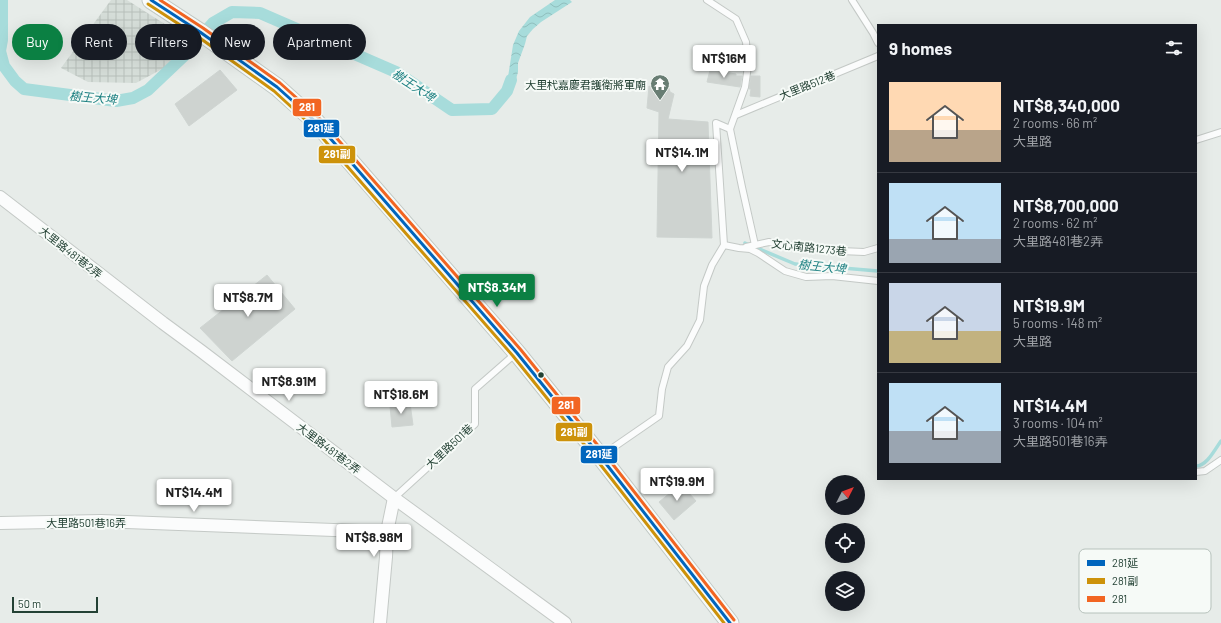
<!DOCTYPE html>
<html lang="en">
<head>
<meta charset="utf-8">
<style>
	body { margin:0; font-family:Barlow,"Noto Sans TC",sans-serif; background:#20242c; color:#f1f3f6; height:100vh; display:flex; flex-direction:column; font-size:15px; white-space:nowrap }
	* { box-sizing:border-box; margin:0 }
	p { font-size:13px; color:#9ea1a6 }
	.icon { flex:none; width:22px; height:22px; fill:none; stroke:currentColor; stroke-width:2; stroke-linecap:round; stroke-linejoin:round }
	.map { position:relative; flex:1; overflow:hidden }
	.side { position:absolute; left:877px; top:24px; width:320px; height:456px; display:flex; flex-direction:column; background:#171b24; border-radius:0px; box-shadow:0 4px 16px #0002 }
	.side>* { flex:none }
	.hud { position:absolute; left:12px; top:24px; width:380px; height:36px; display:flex; gap:8px }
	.needle { width:26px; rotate:48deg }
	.fabs { position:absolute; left:825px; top:475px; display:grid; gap:8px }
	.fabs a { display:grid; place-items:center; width:40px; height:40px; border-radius:50%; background:#171b24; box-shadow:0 4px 16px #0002; font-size:20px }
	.scale { position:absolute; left:12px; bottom:10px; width:86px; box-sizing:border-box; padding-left:4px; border:2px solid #234134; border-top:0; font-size:11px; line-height:14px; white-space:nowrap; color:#234134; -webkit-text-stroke:3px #f6faf7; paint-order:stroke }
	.price { position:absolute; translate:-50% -34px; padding:0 9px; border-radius:4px; background:#fff; color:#222; font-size:13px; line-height:26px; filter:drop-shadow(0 1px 2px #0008) }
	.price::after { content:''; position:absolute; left:50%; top:24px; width:12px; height:9px; margin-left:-6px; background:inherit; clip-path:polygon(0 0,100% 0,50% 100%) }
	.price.active { background:#0b8043; color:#fff }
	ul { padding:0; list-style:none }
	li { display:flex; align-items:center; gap:12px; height:100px; padding:0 12px }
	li+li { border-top:1px solid #363941 }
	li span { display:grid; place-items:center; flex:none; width:112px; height:80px; border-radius:0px; color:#555 }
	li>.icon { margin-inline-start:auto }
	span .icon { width:48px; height:48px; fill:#fffc; stroke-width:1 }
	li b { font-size:17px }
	h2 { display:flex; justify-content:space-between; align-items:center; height:48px; padding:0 12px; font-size:17px }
	.tag { padding:0 14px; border-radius:18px; background:#171b24; box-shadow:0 4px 16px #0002; font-size:14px; line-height:36px }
	.tag.active { background:#0b8043; color:#fff }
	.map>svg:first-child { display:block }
	.industrial { fill:url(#industrial-grid) }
	.water { fill:url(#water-waves) }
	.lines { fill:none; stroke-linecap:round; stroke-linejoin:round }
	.stream { stroke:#a7dcdb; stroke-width:3.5 }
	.canal { stroke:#a7dcdb; stroke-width:12 }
	.building { fill:#ced3d0; stroke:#cfd5d2 }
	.lane-casing { stroke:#c4c9c6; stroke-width:8 }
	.street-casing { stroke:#c4c9c6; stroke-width:14 }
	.secondary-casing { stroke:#c2cac6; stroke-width:19 }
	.lane { stroke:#fbfcfc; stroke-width:6 }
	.street { stroke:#fbfcfc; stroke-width:12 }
	.secondary { stroke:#fbfcfc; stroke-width:17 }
	.bus-1-casing { stroke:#f6faf7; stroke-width:6 }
	.bus-2-casing { stroke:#f6faf7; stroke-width:6 }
	.bus-3-casing { stroke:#f6faf7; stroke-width:6 }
	.bus-1 { stroke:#0065bd; stroke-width:3 }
	.bus-2 { stroke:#cd920a; stroke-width:3 }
	.bus-3 { stroke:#f26522; stroke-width:3 }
	.bus-dot { fill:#234134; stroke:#f6faf7; stroke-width:1.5 }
	.labels { text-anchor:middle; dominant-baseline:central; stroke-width:4; stroke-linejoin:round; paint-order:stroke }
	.poi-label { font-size:11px; fill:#234134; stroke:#f6faf7; text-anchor:end }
	.street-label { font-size:11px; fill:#234134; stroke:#f6faf7 }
	.water-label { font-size:12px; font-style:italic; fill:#1a7f80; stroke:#f6faf7 }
	.key { fill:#f6faf7; stroke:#b7c2bc; stroke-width:1 }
	.key-label { font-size:11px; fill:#234134 }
	.line-badge { stroke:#f6faf7; stroke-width:1.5 }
	.badge-label { font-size:11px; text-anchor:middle; font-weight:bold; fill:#fff }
</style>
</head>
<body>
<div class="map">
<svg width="1221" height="623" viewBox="0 0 1221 623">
	<defs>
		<pattern id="industrial-grid" width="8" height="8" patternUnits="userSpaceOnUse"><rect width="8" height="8" fill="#d5ddd8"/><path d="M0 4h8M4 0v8" fill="none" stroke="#b7bfba"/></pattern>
		<pattern id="water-waves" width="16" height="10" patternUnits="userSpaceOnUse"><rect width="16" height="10" fill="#a7dcdb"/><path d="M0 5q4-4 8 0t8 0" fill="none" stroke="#8fbebd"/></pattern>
	</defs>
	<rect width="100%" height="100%" fill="#e7ece9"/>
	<polygon class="industrial" points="111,0 127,0 190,40 164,68 136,83 88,82 61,68"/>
	<polygon class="water" points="555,0 570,0 572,2 541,22 533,29 527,36 525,44 518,63 518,72 513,90 512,92 504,95 508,77 513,45 519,31 530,17"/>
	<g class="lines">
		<g class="stream">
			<polyline points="745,243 795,264 878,271"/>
			<path d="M1196,466C1207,466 1215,449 1221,441"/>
		</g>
		<g class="canal">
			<polyline points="0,51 4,66 15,81 24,89 116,101 133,98 148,90 186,54 213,23 232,12 260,13 396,72 452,110 492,109 507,91 511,80"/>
			<polyline points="0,51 2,40 2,0"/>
		</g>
	</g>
	<g class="building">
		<polygon points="220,70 237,90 189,126 175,104"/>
		<polygon points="710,70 736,74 736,76 742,76 740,87 707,82"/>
		<polygon points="751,76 760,76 760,97 750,96 751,89 749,89"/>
		<polygon points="658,85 669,88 670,92 674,94 668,119 708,122 712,238 657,237 659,112 647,108 649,86 656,89"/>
		<polygon points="267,275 295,309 232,361 200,328"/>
		<polygon points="410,403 413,425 392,427 390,406"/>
		<polygon points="681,484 696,501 674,520 659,502"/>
	</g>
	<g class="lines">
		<g class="lane-casing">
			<g id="lane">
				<polyline points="707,0 736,19 746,42 748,66 745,87 730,129"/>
				<polyline points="852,0 873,33 878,43"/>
				<polyline points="736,115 878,56"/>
				<polyline points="730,129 742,187 755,245"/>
				<polyline points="1196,140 1221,132"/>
				<polyline points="724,245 739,248 750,249 758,253 785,271 806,277 832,276 878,281"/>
				<polyline points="746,247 769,242 817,250 864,252 878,248"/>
				<polyline points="601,456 659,416 662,389 668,367 687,346 700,320 704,286 712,265 724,245 716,123 730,129"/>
				<polyline points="1196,472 1205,471 1221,460"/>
				<polyline points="394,498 475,424 475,389 515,354"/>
			</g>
		</g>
		<g class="street-casing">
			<g id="street">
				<polyline points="0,197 163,323 201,351 394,498 565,623"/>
				<polyline points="0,523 101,521 387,532"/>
				<polyline points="380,623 386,557 387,532 394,498"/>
			</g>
		</g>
		<g class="secondary-casing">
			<polyline id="secondary" points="151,0 200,32 277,87 316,122 517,353 600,456 730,623"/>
		</g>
		<use href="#lane" class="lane"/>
		<use href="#street" class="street"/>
		<use href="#secondary" class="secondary"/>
		<g class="bus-1-casing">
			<polyline id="bus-1" points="151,0 200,32 277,87 316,122 517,353 600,456 730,623"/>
		</g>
		<g class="bus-2-casing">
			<polyline id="bus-2" points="148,4 197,36 274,91 312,126 513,356 596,459 724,623"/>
		</g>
		<g class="bus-3-casing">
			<polyline id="bus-3" points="160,0 203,28 280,83 320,119 521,350 604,453 734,620"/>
		</g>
		<use href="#bus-1" class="bus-1"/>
		<use href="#bus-2" class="bus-2"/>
		<use href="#bus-3" class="bus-3"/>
	</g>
	<defs>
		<g id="temple-pin" transform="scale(1)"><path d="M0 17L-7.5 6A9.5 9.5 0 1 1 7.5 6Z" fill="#687d73" stroke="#f6faf7"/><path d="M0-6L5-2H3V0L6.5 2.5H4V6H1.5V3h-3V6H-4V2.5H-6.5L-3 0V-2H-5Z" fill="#fff"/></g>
	</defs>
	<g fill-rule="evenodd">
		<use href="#temple-pin" x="660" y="84"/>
	</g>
	<circle class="bus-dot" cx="541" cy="375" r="3.5"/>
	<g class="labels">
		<g class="poi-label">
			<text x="646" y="84">大里杙嘉慶君護衛將軍廟</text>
		</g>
		<g class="street-label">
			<text transform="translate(807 85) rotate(-22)">大里路512巷</text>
			<text transform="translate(809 247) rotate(6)">文心南路1273巷</text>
			<text transform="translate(71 252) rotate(38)">大里路481巷2弄</text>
			<text transform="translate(449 446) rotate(-43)">大里路501巷</text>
			<text transform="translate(329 448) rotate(37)">大里路481巷2弄</text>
			<text x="86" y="522">大里路501巷16弄</text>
		</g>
		<g class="water-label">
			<text transform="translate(414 85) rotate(33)">樹王大埤</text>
			<text transform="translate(93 97) rotate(5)">樹王大埤</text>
			<text transform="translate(822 266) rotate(6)">樹王大埤</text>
		</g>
	</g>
	<rect x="1079" y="549" width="132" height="64" rx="6" class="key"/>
	<rect x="1087" y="560" width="18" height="6" fill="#0065bd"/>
	<rect x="1087" y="578" width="18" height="6" fill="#cd920a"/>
	<rect x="1087" y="596" width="18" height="6" fill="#f26522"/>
	<g class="key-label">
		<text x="1112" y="567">281延</text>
		<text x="1112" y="585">281副</text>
		<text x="1112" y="603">281</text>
	</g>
	<g class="line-badge">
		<rect x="292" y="98" width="30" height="19" rx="4" fill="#f26522"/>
		<rect x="303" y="119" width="37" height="19" rx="4" fill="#0065bd"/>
		<rect x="318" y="145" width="38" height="19" rx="4" fill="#cd920a"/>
		<rect x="551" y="396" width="30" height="19" rx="4" fill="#f26522"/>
		<rect x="555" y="422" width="38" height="20" rx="4" fill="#cd920a"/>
		<rect x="580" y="445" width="38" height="19" rx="4" fill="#0065bd"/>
	</g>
	<g class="badge-label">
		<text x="307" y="111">281</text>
		<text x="321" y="132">281延</text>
		<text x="337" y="158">281副</text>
		<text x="566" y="409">281</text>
		<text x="574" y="436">281副</text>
		<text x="599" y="458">281延</text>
	</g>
</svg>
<div class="fabs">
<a><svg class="needle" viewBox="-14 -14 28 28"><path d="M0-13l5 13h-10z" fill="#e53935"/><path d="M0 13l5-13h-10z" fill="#9ea1a6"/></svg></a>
<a><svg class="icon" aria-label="locate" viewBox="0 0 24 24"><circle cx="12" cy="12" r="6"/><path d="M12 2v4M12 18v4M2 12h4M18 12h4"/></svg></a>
<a><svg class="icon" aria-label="layers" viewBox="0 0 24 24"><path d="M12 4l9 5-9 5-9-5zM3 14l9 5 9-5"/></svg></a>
</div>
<div class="scale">50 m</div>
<b class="price" style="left:724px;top:79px">NT$16M</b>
<b class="price" style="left:682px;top:173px">NT$14.1M</b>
<b class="price active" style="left:497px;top:308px">NT$8.34M</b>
<b class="price" style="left:248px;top:318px">NT$8.7M</b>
<b class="price" style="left:289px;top:402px">NT$8.91M</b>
<b class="price" style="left:401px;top:415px">NT$18.6M</b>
<b class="price" style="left:677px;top:502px">NT$19.9M</b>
<b class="price" style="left:194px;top:513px">NT$14.4M</b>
<b class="price" style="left:374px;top:558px">NT$8.98M</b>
<div class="hud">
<a class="tag active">Buy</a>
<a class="tag">Rent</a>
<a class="tag">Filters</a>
<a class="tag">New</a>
<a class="tag">Apartment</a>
</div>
<section class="side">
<h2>9 homes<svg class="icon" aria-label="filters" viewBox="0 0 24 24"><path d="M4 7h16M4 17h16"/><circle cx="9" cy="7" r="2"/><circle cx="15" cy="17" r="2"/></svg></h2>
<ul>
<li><span style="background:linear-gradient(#ffd9b3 60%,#b9a48a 0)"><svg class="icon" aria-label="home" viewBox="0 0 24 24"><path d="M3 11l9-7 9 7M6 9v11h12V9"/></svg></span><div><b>NT$8,340,000</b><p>2 rooms · 66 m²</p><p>大里路</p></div></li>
<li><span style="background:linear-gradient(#bfe0f5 70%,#9aa5b1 0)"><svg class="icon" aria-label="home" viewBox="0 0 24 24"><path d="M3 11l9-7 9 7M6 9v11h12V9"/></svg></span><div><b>NT$8,700,000</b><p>2 rooms · 62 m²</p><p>大里路481巷2弄</p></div></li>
<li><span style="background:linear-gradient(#c9d6e8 60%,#c2b280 0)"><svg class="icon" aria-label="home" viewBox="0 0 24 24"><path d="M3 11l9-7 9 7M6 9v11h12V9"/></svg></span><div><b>NT$19.9M</b><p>5 rooms · 148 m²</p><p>大里路</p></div></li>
<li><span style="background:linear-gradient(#bfe0f5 60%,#9aa5b1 0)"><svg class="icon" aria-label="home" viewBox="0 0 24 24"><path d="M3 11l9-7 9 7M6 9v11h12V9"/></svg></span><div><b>NT$14.4M</b><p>3 rooms · 104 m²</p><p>大里路501巷16弄</p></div></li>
</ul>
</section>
</div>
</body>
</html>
